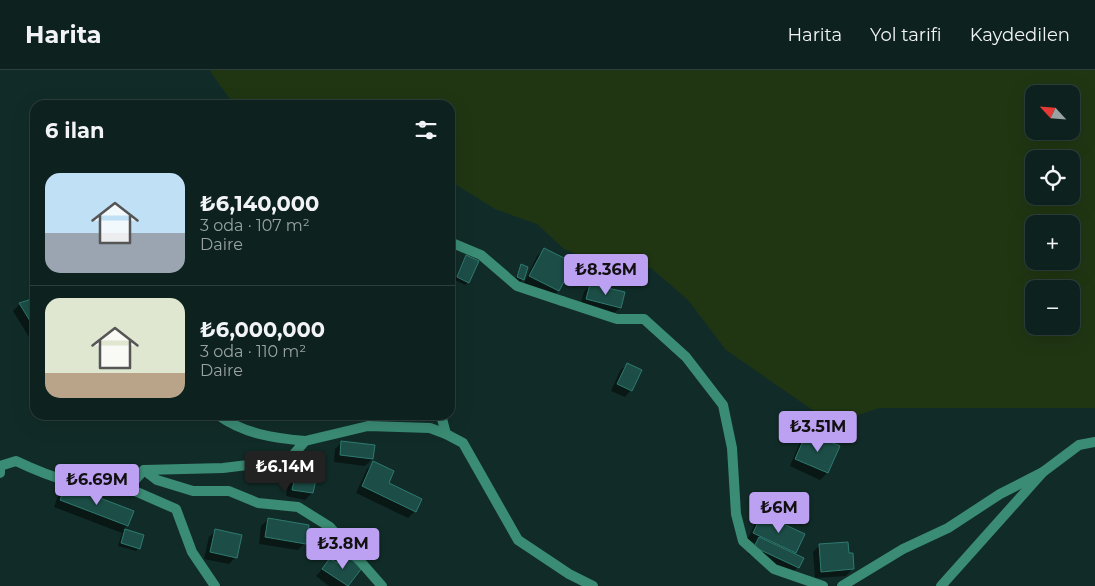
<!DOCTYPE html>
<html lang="tr">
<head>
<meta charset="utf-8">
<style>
	body { margin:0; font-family:Montserrat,sans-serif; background:#1b2e2b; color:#f1f3f6; height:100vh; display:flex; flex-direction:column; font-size:19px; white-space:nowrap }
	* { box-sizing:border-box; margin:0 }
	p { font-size:16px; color:#9aa3a4 }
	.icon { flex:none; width:28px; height:28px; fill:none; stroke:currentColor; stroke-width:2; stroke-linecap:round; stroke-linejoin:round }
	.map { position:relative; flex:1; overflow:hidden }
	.drawer { position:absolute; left:30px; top:30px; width:425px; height:320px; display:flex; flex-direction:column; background:#0d211e; border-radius:15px; box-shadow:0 5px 20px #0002,0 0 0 1px #2d3e3c }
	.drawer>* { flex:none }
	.needle { width:32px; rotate:296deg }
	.fabs { position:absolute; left:1025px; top:15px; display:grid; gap:10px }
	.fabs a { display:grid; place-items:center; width:55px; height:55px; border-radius:10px; background:#0d211e; box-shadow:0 5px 20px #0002,0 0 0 1px #2d3e3c; font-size:25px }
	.price { position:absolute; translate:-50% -42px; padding:0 11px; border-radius:5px; background:#bca0f2; color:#111; font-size:16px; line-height:32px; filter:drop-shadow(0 1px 2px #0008) }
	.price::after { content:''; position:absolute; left:50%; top:30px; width:15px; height:11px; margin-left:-8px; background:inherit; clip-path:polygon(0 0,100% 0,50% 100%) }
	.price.active { background:#222; color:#fff }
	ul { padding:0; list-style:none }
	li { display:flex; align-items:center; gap:15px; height:125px; padding:0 15px }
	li+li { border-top:1px solid #2d3e3c }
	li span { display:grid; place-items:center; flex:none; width:140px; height:100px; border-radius:15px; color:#555 }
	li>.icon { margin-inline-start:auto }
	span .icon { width:60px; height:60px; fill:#fffc; stroke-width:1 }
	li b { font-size:21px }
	h2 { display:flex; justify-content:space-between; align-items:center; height:60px; padding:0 15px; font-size:21px }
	header { display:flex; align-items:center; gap:30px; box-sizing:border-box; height:70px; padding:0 25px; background:#0d211e; border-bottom:1px solid #2d3e3c }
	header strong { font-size:24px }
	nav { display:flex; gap:28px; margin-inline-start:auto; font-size:18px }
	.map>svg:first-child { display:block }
	.green { fill:#203613; fill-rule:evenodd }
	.shadow { fill:#0007 }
	.building { fill:#1c4e47; stroke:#2e7a70 }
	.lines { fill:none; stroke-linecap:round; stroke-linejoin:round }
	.lane { stroke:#3b8c74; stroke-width:10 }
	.street { stroke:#3b8c74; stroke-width:10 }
</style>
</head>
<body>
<header>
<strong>Harita</strong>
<nav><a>Harita</a><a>Yol tarifi</a><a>Kaydedilen</a></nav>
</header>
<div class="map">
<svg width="1095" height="516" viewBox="0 0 1095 516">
	<rect width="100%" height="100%" fill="#112c28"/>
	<path class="green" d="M212,0H1095V338H879L855,346L814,341L726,280L688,230L651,198L616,200L564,179L537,154L495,139L450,111V35H234L210,1ZM1034,24H1071V61H1034ZM1034,89H1071V126H1034ZM1034,154H1071V191H1034ZM1034,219H1071V256H1034Z"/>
	<g class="shadow">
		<polygon points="544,180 572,194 558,221 551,228 524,213 537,186"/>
		<polygon points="467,187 468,212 465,215 455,210"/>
		<polygon points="521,196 523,209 520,212 514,211"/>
		<polygon points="590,215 620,238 613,244 580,236 584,222"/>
		<polygon points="35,230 35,264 29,267 13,241 19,235"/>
		<polygon points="627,294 631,320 625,327 611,321 620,301"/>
		<polygon points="807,364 838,377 827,403 820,410 790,396 801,370"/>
		<polygon points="342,372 373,376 372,389 365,396 334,392 335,379"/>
		<polygon points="374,393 387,414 415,441 408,448 356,423 367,399"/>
		<polygon points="296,403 312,423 305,430 286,426 289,410"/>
		<polygon points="66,416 127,455 123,460 143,466 139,478 136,481 118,476 122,463 54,437 59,423"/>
		<polygon points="762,445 795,482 793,484 798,497 791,504 748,484 755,473 747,470 756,452"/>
		<polygon points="268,450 305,473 298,480 259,474 261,456"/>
		<polygon points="216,460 236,487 229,494 204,489 209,467"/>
		<polygon points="820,475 852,499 846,506 815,508 813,482"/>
		<polygon points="344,486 360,498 346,516 329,516 316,506 330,490 336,494"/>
	</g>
	<g class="building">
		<polygon points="544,178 574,193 559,221 529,206"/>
		<polygon points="466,185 479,191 469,213 457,207"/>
		<polygon points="521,194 528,197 524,210 517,207"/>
		<polygon points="590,214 625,222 621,238 586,229"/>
		<polygon points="35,228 35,259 19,233"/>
		<polygon points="627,293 642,300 632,321 617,314"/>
		<polygon points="807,362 840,376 828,403 795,389"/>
		<polygon points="341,371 375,375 373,389 340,385"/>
		<polygon points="373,391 394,401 389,413 422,429 416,442 362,416"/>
		<polygon points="296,402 317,405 313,423 292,420"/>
		<polygon points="66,415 134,441 128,456 60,430"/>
		<polygon points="762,444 805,464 796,483 753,463"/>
		<polygon points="268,448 309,455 306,474 265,467"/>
		<polygon points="125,459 144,465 140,479 121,473"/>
		<polygon points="215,459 242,465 237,488 210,482"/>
		<polygon points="759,467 804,488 799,498 754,477"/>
		<polygon points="848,472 849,483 853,483 854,499 821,502 819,474"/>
		<polygon points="344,484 362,498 348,516 322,499 330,488 337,493"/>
	</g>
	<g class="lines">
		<g class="lane">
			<polyline points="562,231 617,249 644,249 686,287 723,335 732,378 736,444 743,471 774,499 823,516"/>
			<polyline points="842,516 903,479 948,458 1000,424 1043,402"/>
		</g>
		<g class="street">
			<polyline points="450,172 481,185 517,216 562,231"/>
			<path d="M218,345C244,364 274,368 305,371"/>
			<polyline points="441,345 446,364"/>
			<polyline points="144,400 157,410 193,421 229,421 258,433 298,437 330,457 382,516"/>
			<path d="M0,403V396L16,391C56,410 83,418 128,418L144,400L223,398L289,390L305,371L368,356L430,358L446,364L463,373L518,470L569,504L593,516"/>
			<polyline points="128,418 176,439 192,482 215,516"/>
			<polyline points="941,516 1043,402 1079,375 1095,372"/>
		</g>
	</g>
</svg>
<div class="fabs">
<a><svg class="needle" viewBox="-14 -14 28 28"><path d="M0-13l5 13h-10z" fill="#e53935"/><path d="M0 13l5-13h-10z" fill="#9aa3a4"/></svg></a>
<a><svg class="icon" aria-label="locate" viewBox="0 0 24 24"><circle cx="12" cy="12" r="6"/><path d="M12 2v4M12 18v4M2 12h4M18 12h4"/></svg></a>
<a>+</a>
<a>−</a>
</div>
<b class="price" style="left:606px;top:226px">₺8.36M</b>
<b class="price" style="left:818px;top:383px">₺3.51M</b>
<b class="price active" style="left:285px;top:423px">₺6.14M</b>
<b class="price" style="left:97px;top:436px">₺6.69M</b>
<b class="price" style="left:779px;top:464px">₺6M</b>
<b class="price" style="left:343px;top:500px">₺3.8M</b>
<section class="drawer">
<h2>6 ilan<svg class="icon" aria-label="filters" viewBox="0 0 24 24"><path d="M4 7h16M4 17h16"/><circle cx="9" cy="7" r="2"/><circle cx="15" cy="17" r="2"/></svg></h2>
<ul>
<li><span style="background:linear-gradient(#bfe0f5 60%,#9aa5b1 0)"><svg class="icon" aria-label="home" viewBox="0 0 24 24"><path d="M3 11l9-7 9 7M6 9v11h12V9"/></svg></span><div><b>₺6,140,000</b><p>3 oda · 107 m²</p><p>Daire</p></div></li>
<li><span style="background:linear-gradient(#dfe7d0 75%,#b9a48a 0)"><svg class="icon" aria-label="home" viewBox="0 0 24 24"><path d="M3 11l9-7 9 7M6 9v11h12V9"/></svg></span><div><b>₺6,000,000</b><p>3 oda · 110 m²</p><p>Daire</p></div></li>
</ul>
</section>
</div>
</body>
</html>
